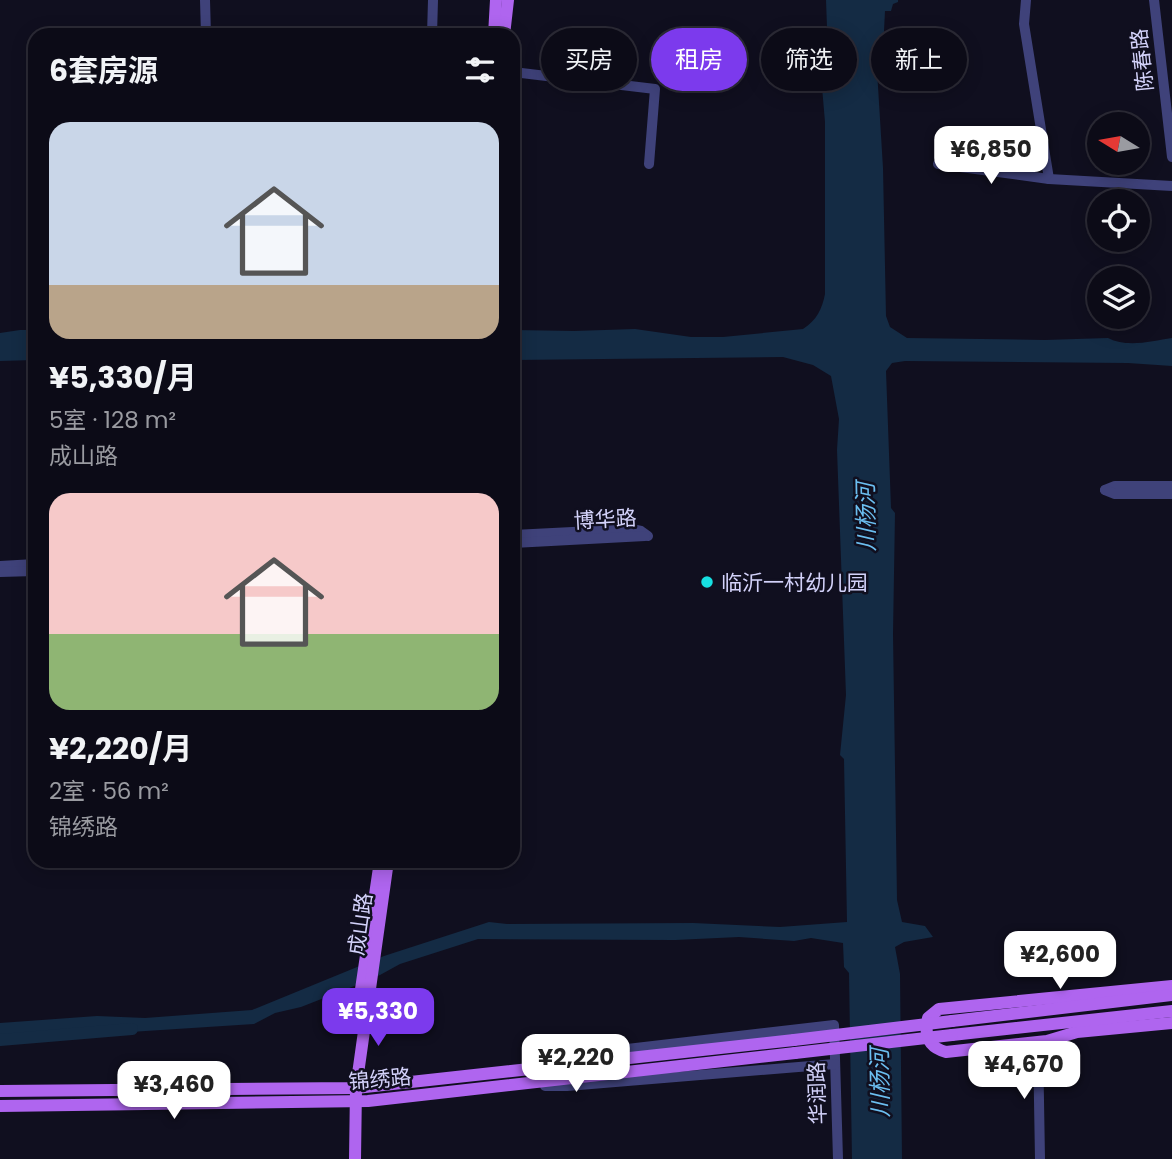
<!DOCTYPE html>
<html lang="zh">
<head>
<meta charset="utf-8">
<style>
	body { margin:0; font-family:Poppins,"Noto Sans SC",sans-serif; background:#151420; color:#f1f3f6; height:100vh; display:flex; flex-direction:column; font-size:26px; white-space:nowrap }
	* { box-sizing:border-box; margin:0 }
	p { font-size:23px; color:#9a9ba1 }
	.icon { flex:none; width:38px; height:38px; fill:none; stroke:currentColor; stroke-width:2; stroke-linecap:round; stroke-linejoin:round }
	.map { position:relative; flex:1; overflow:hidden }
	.side { position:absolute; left:28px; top:28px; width:492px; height:840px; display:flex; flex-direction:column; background:#0c0b17; border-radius:21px; box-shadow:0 4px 18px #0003,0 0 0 2px #2c2b36 }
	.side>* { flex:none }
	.banner { position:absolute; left:541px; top:28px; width:525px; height:63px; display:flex; gap:14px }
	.needle { width:46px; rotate:281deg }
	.tools { position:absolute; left:1087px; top:112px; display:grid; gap:14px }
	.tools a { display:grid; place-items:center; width:63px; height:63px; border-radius:50%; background:#0c0b17; box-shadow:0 4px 18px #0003,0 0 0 2px #2c2b36; font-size:35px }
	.price { position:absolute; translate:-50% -60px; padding:0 16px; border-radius:14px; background:#fff; color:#222; font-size:23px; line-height:46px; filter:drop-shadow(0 2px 4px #0008) }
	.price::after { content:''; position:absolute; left:50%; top:42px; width:21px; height:16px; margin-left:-10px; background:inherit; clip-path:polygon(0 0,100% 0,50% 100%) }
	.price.active { background:#7c3aed; color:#fff }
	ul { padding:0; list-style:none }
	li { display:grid; align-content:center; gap:14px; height:371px; padding:0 21px }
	li span { display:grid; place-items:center; height:217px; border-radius:21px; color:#555 }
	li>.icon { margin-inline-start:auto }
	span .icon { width:126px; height:126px; fill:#fffc; stroke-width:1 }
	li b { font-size:30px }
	h2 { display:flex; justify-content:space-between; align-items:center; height:84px; padding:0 21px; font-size:30px }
	.chip { padding:0 24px; border-radius:32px; background:#0c0b17; box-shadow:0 4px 18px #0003,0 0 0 2px #2c2b36; font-size:24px; line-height:63px }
	.chip.active { background:#7c3aed; color:#fff }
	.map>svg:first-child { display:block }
	.green { fill:#132926 }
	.water { fill:#142b44 }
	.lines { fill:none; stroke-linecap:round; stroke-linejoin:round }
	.river { stroke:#142b44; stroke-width:12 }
	.minor { stroke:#3f427a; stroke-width:10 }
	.major { stroke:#af65ef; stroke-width:12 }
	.major-bridge { stroke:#af65ef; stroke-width:12 }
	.poi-dot { fill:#17dfe1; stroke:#100f1f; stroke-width:2.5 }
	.labels { text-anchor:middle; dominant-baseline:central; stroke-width:5; stroke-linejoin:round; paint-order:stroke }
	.street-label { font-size:21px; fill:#d3d2fa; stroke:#100f1f }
	.poi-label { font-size:21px; fill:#d3d2fa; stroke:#100f1f; text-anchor:start }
	.water-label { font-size:23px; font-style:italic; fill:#6bbef0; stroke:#100f1f }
</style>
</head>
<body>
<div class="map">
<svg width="1172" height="1159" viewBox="0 0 1172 1159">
	<rect width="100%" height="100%" fill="#100f1f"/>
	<polygon class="green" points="35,580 35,678 29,677 32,627 28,581"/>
	<g class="water">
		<path d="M826,0H898V2L893,4L891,11H885L883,51L879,53L877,70L883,168L886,316L890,327L907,338L1045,340L1108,338C1127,348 1152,341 1172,338V366L1128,363L905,361L892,363L886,371L891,508L895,513L893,634L897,900L902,922L925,926L933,937L904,942L895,947L900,974L902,1159H852L849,973L844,967L843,943L811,938L794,941L739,937L675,940L478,939L400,964L380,975L347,989L301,1007L275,1013L254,1024L130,1032L118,1030L0,1040V1023L97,1016L145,1018L252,1010L384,956L489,922L507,924L693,923L780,927L847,922L844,759L840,755L846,695L837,450L839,419L831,376L813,365L783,357L513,360V330L574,331L635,329L691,337H723L803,329C817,320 822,309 825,294V122L822,87L829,81Z"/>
		<polygon points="20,330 35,330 35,360 0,361 0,333"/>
	</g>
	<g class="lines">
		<polyline class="river" points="0,1040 132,1029"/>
		<g class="minor">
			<polyline points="205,0 206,35"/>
			<polyline points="1026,0 1024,24 1049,179"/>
			<polyline points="1154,0 1172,157"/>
			<polyline points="432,35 433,0"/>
			<polyline points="513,72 655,89 649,164"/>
			<polyline points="938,164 1049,179 1172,186"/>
			<polyline points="1105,490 1115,486 1172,486"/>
			<polyline points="1105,490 1115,494 1172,494"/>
			<polyline points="513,535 632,529 641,531 648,536"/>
			<polyline points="513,543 645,536"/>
			<polyline points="0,566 35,564"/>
			<polyline points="0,572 35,571"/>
			<polyline points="1038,1042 1040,1159"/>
			<polyline points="544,1063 567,1056 834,1025 838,1159"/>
			<polyline points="545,1086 567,1086 835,1064"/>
		</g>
		<g class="major">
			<polyline points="494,35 496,0"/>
			<polyline points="504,35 508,0"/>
			<path d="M1172,986L939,1009L928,1018C924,1035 928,1047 946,1052L1047,1041L1077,1032L1172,1023"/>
			<polyline points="952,1021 1172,995"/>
			<polyline points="356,1023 380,861"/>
			<polyline points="952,1035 1172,1011"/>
			<polyline points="0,1091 356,1088 794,1040"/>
			<polyline points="0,1106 368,1101 795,1053"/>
			<polyline points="355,1159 356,1088 388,861"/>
		</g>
		<g class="major-bridge">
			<polyline points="794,1040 952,1021"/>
			<polyline points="795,1053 952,1035"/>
		</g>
	</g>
	<circle class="poi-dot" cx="707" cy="582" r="7"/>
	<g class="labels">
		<g class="street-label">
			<text transform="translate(1142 60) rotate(-96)">陈春路</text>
			<text transform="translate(605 519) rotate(-3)">博华路</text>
			<text transform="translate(360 924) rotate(-82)">成山路</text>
			<text transform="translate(380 1079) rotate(-5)">锦绣路</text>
			<text transform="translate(817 1093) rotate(-92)">华润路</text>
		</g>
		<g class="poi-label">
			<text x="721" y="582">临沂一村幼儿园</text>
		</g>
		<g class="water-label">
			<text transform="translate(866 517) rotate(-91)">川杨河</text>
			<text transform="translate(880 1083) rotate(-91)">川杨河</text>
		</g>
	</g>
</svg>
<div class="tools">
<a><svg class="needle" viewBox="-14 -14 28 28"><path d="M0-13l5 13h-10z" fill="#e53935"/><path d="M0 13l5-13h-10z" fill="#9a9ba1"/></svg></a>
<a><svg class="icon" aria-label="locate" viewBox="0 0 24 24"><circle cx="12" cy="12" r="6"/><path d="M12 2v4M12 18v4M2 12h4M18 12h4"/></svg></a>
<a><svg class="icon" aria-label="layers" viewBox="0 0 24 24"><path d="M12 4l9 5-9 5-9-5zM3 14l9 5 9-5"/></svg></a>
</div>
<b class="price" style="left:991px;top:186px">¥6,850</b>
<b class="price" style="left:1060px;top:991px">¥2,600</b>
<b class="price active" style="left:378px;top:1048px">¥5,330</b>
<b class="price" style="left:576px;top:1094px">¥2,220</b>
<b class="price" style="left:1024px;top:1101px">¥4,670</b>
<b class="price" style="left:174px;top:1121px">¥3,460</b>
<div class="banner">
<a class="chip">买房</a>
<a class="chip active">租房</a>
<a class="chip">筛选</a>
<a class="chip">新上</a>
</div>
<section class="side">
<h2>6套房源<svg class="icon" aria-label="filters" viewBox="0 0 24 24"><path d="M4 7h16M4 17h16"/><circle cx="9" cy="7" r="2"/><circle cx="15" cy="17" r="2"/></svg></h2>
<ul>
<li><span style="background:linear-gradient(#c9d6e8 75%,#b9a48a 0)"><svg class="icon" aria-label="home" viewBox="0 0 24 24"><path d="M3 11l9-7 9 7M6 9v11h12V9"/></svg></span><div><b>¥5,330/月</b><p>5室 · 128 m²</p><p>成山路</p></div></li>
<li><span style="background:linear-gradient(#f6c9c9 65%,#8fb573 0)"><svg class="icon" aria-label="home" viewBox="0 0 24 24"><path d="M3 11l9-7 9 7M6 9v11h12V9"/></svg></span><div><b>¥2,220/月</b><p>2室 · 56 m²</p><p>锦绣路</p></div></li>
</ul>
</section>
</div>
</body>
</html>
